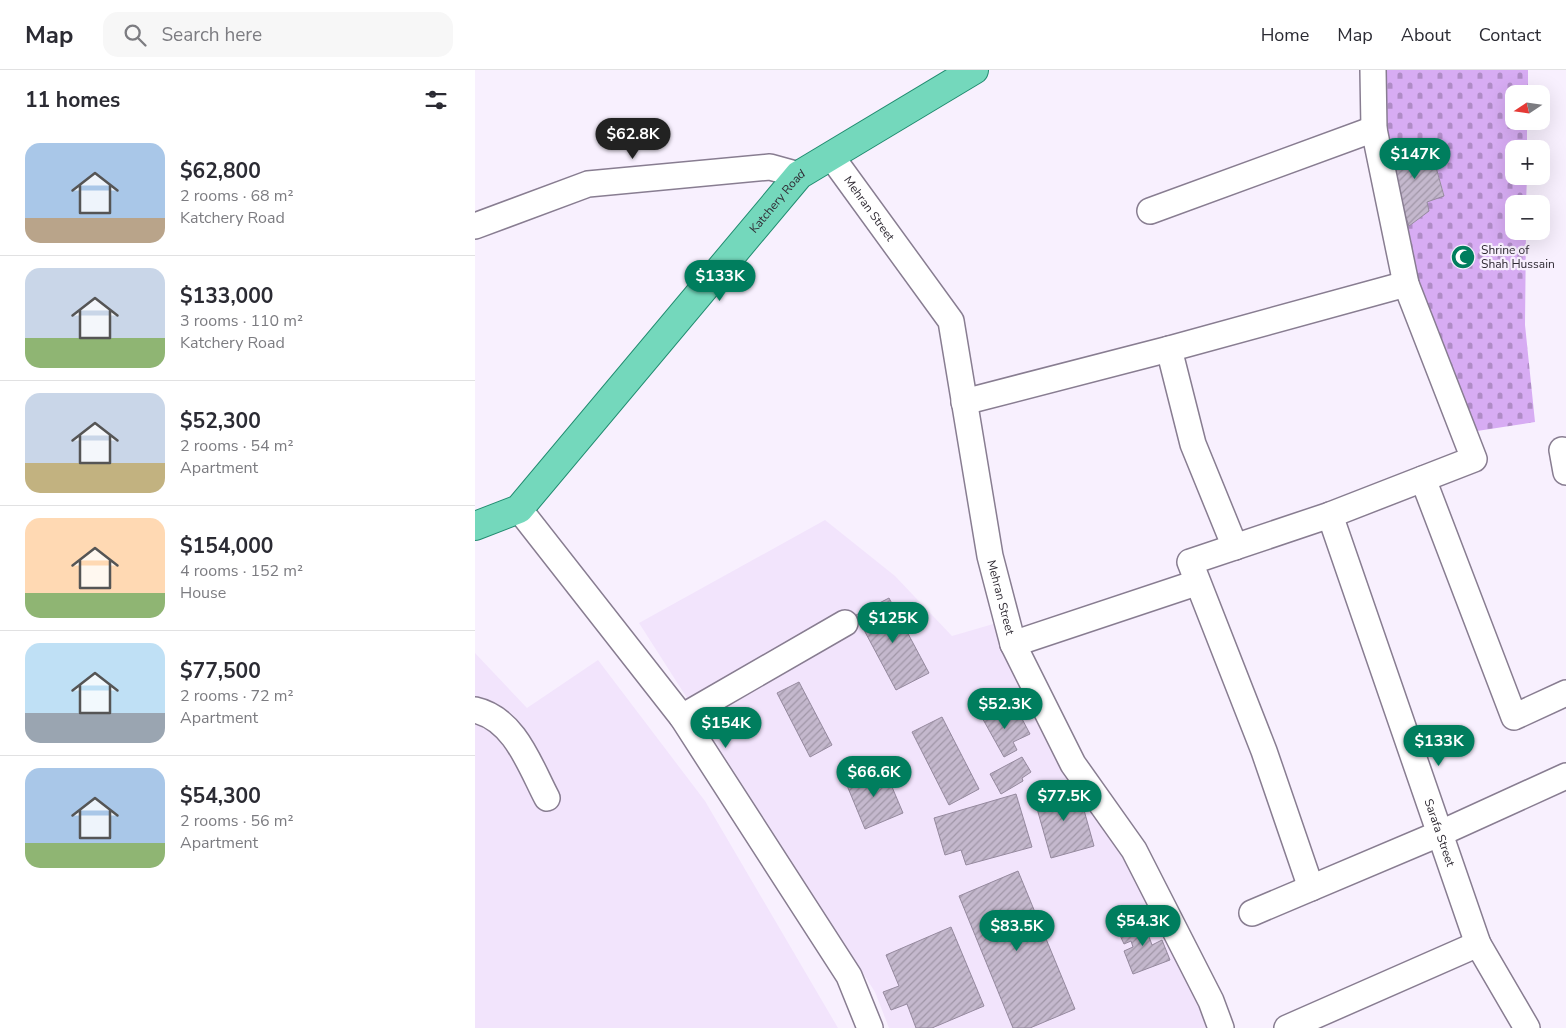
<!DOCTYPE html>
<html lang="en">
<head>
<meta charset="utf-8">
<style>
	body { margin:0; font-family:"Nunito Sans",sans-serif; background:#f7f7f7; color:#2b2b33; height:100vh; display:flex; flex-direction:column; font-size:19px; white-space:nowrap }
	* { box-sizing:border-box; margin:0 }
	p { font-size:16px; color:#7c7c81 }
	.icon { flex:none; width:28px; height:28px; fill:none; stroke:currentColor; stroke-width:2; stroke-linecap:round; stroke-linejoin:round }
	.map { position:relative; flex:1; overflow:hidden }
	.drawer { display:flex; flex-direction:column; background:#fff; width:475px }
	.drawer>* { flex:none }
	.needle { width:32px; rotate:257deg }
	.controls { position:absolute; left:1030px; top:15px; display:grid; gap:10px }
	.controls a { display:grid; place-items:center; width:45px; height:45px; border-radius:10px; background:#fff; box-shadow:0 5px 20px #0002; font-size:25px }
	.price { position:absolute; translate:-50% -42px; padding:0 11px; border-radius:18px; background:#007e5e; color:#fff; font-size:16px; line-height:32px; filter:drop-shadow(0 1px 2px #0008) }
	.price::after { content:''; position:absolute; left:50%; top:30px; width:15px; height:11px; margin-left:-8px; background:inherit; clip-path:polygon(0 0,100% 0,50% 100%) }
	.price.on { background:#222; color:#fff }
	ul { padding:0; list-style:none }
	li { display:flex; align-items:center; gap:15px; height:125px; padding:0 25px }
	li+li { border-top:1px solid #e1e1e2 }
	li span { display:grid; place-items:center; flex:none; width:140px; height:100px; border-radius:15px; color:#555 }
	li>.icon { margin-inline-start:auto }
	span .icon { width:60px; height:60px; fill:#fffc; stroke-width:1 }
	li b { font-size:21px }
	h2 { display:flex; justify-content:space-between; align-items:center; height:60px; padding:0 25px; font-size:21px }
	header { display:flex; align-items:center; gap:30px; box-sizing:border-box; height:70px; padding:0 25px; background:#fff; border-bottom:1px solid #e1e1e2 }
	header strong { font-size:24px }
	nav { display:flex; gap:28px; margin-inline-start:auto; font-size:18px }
	.search { width:350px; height:45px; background:#f7f7f7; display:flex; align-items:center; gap:12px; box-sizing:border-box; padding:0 18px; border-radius:15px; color:#7c7c81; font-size:19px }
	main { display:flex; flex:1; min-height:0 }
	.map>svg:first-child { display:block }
	.built { fill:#f2e4fc }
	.cemetery { fill:url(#cemetery-stones) }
	.building { fill:url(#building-hatch); stroke:#95899e }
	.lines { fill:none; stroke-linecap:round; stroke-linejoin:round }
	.minor-casing { stroke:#887d91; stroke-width:28 }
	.major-casing { stroke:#208b6f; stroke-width:30 }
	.minor { stroke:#fff; stroke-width:25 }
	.major { stroke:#74d8bc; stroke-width:28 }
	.labels { text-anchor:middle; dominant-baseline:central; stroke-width:4.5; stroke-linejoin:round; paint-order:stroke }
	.street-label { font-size:12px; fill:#302b34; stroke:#f8f0fe }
	.poi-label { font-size:12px; fill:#302b34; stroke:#f8f0fe; text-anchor:start }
</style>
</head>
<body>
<header>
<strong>Map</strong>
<div class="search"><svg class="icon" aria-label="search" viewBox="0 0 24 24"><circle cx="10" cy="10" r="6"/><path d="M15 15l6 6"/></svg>Search here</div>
<nav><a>Home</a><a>Map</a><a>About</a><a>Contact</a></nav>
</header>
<main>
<section class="drawer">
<h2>11 homes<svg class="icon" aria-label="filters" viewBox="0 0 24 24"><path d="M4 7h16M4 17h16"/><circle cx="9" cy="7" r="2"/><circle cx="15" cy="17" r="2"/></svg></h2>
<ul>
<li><span style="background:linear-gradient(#a9c7e8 75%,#b9a48a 0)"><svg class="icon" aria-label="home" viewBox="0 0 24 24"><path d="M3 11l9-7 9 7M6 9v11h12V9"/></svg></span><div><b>$62,800</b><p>2 rooms · 68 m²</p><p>Katchery Road</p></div></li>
<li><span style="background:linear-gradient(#c9d6e8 70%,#8fb573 0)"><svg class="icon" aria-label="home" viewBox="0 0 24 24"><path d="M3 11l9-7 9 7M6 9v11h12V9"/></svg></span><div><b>$133,000</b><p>3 rooms · 110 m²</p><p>Katchery Road</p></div></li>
<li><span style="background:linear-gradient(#c9d6e8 70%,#c2b280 0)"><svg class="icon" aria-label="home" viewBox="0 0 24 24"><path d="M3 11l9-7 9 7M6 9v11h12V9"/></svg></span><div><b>$52,300</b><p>2 rooms · 54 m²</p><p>Apartment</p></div></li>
<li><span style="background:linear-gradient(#ffd9b3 75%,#8fb573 0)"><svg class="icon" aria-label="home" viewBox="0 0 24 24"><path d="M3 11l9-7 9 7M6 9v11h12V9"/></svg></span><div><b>$154,000</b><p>4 rooms · 152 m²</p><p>House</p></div></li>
<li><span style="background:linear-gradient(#bfe0f5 70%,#9aa5b1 0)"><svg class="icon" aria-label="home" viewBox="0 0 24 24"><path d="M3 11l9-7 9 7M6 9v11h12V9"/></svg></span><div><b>$77,500</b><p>2 rooms · 72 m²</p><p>Apartment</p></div></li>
<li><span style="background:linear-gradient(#a9c7e8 75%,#8fb573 0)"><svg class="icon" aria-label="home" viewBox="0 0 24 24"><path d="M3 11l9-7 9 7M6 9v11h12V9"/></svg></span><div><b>$54,300</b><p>2 rooms · 56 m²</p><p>Apartment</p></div></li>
</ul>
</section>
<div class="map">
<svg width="1091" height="958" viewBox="0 0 1091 958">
	<defs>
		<pattern id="cemetery-stones" width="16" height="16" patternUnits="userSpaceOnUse" patternTransform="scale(1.25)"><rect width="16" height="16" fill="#d7acf3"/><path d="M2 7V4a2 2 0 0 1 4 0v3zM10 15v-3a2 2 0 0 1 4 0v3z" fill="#af8cc6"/></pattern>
		<pattern id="building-hatch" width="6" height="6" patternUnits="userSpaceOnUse" patternTransform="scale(1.25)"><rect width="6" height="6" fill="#c4b8cd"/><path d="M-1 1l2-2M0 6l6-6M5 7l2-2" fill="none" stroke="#a096a7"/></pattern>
	</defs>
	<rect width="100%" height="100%" fill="#f8f0fe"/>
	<g class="built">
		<polygon points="350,450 420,506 477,566 532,550 747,958 414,958 400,922 164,553"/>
		<polygon points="0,583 52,638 123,590 230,731 363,958 0,958"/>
	</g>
	<polygon class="cemetery" points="898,0 1053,0 1053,24 1039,24 1039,51 1052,51 1052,79 1039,79 1039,106 1052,106 1051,134 1039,134 1039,161 1051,161 1050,255 1060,352 989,363 931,214 928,139 934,156 954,141 952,132 969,125 954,72 905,88"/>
	<g class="building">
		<polygon points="954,72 969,126 952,132 954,141 934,156 910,86"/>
		<polygon points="414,528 454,603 421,620 381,545"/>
		<polygon points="324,612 357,675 335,687 302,623"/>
		<polygon points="519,636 528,653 545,645 555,664 538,672 542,680 529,687 505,644"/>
		<polygon points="467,647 504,719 474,735 437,662"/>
		<polygon points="547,687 556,702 547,708 548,711 526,724 515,704"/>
		<polygon points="409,698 428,743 390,759 371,713"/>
		<polygon points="602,715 619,776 576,788 559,728"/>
		<polygon points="541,724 557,777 491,795 486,780 470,785 459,748"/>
		<polygon points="543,801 600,939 555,958 538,958 484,826"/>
		<polygon points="675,849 680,861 673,864 677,875 687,870 695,890 658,904 649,881 658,877 656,871 649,874 643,861"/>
		<polygon points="476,857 509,936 457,958 441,958 432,934 416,940 408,922 424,916 411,885"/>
	</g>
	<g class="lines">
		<g class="minor-casing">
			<g id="minor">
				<path id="s1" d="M356,86L476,251L515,486L538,574L598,694L659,780L736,931L746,958"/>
				<polyline points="675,141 899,59"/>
				<polyline points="0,156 113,114 295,97 324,105"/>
				<polyline points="694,279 718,374 760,477"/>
				<polyline points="489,332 694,279 931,214"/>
				<polyline points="1087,380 1091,402"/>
				<polyline points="948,409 1039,647 1091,623"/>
				<polyline points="44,439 207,647 374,906 395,958"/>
				<path id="s2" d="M855,445L1003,874L1052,958"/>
				<polyline points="538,574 721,513"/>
				<path d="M0,640C40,649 55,696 72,728"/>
				<polyline points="207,647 370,553"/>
				<polyline points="836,818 789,681 715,492 855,445 999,389 931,214 899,59 898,0"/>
				<polyline points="777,843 966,763 1091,706"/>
				<polyline points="812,958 1003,874"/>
			</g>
		</g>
		<g class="major-casing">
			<g id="major">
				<path id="s3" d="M0,456L44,439L324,105L499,0"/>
			</g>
		</g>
		<use href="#minor" class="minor"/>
		<use href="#major" class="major"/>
	</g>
	<defs>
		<g id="mosque-disc" transform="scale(1.25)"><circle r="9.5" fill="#007e5e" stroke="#f8f0fe"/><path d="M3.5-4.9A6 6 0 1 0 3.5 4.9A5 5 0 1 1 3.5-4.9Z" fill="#fff"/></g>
	</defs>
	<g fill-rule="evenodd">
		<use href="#mosque-disc" x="988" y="187"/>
	</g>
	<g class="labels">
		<g class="street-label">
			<text stroke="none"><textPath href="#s3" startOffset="449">Katchery Road</textPath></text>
			<text stroke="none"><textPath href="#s1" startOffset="65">Mehran Street</textPath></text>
			<text stroke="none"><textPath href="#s1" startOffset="485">Mehran Street</textPath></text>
			<text stroke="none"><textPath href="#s2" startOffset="336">Sarafa Street</textPath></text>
		</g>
		<g class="poi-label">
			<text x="1006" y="180">Shrine of<tspan x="1006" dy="14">Shah Hussain</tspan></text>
		</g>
	</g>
</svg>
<div class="controls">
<a><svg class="needle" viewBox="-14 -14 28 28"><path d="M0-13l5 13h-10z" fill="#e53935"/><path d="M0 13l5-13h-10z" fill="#7c7c81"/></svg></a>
<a>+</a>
<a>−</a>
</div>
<b class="price on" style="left:158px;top:90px">$62.8K</b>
<b class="price" style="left:940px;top:110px">$147K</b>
<b class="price" style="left:245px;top:232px">$133K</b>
<b class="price" style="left:418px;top:574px">$125K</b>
<b class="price" style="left:530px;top:660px">$52.3K</b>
<b class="price" style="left:251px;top:679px">$154K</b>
<b class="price" style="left:964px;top:697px">$133K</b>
<b class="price" style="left:399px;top:728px">$66.6K</b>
<b class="price" style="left:589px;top:752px">$77.5K</b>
<b class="price" style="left:668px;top:877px">$54.3K</b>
<b class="price" style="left:542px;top:882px">$83.5K</b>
</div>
</main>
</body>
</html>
